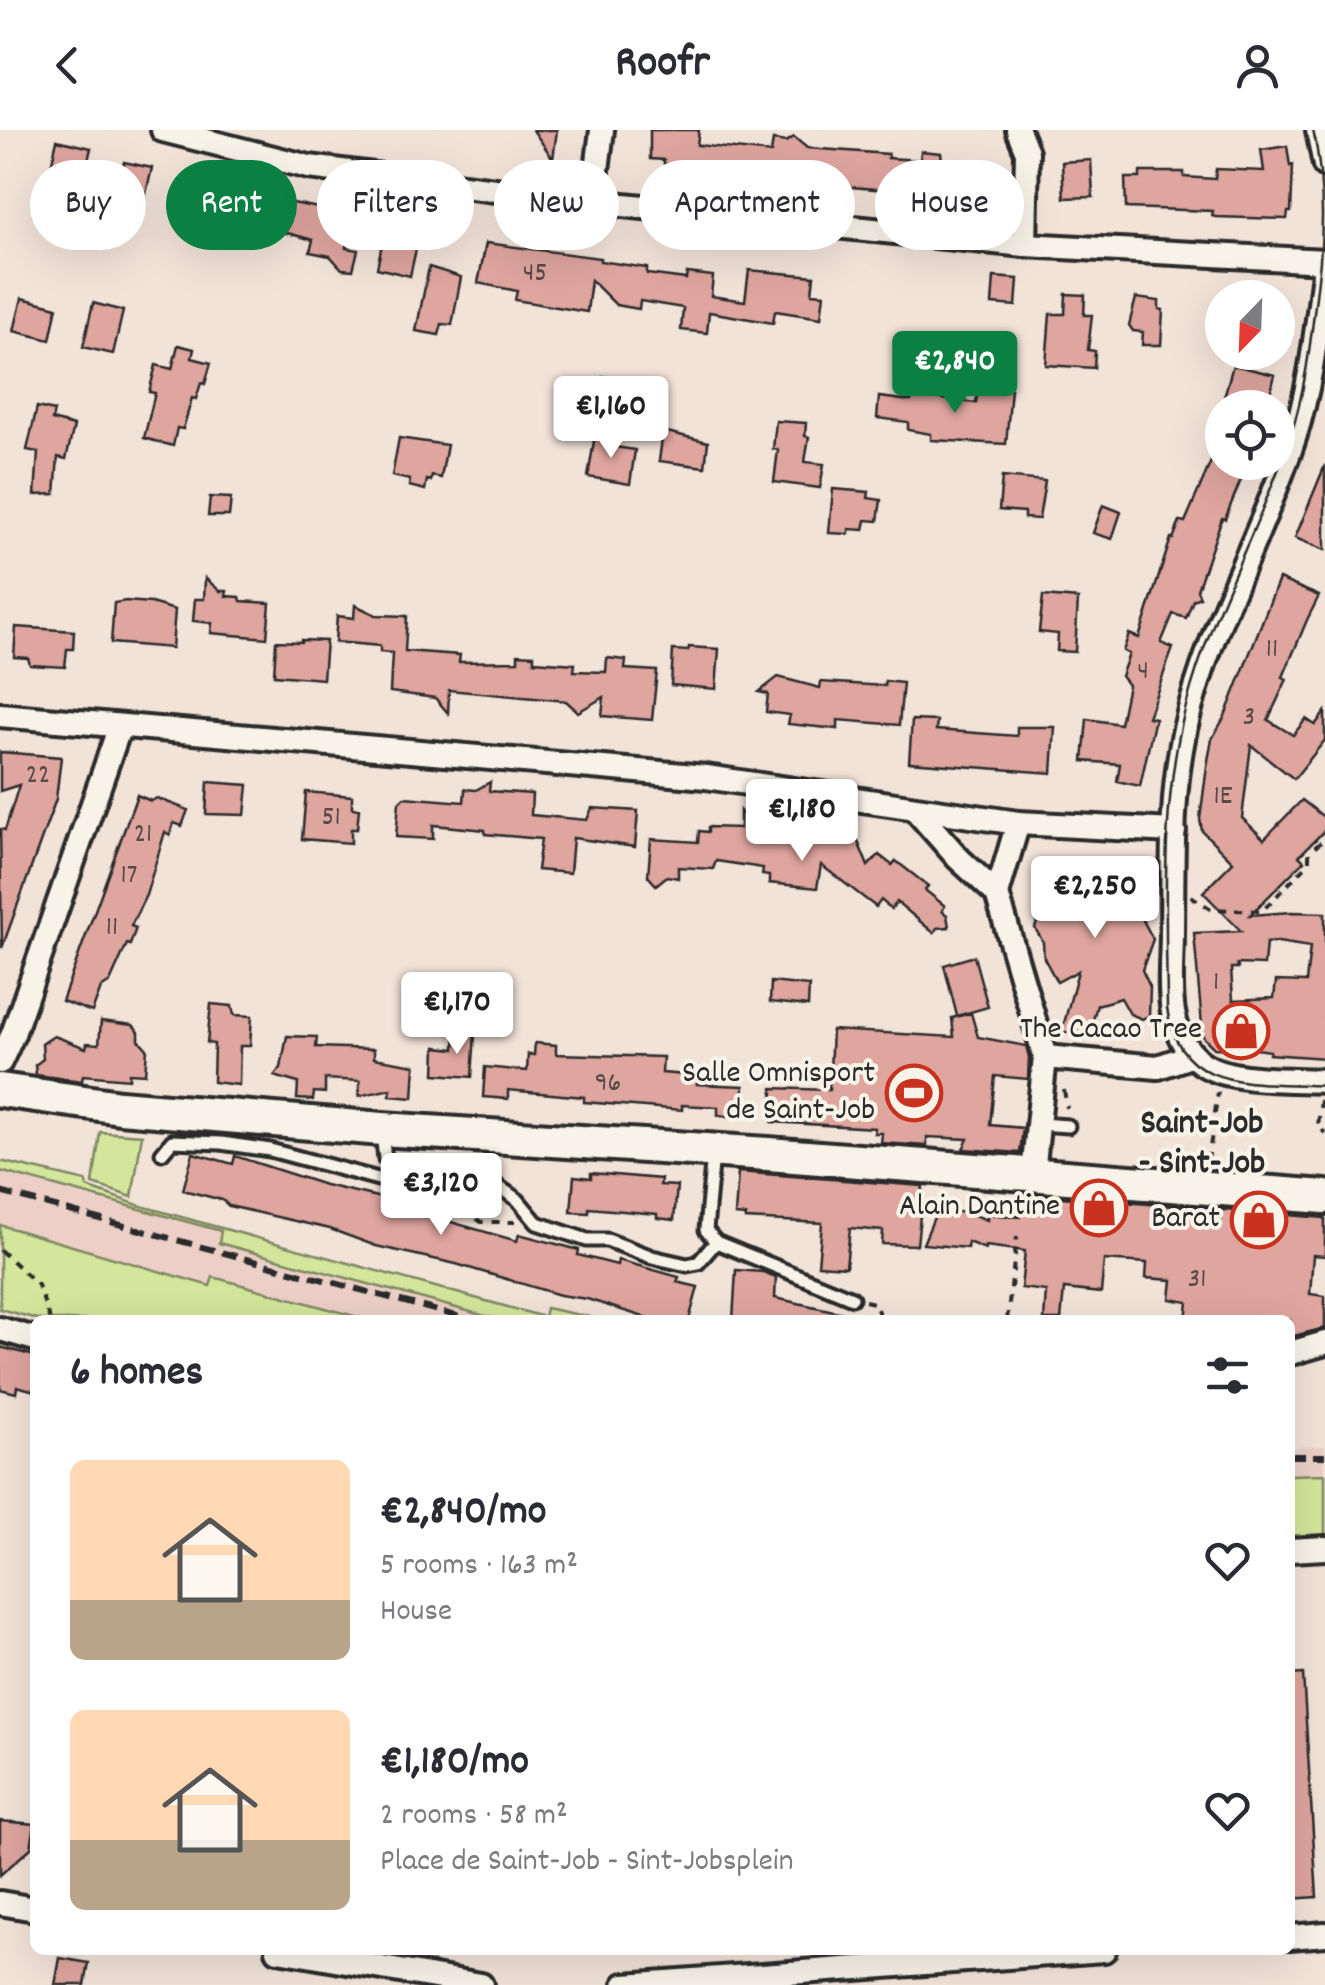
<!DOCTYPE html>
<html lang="en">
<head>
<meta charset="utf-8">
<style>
	body { margin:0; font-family:Dekko,sans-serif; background:#f7f7f7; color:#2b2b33; height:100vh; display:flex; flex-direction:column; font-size:38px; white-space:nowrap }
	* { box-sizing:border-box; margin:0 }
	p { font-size:32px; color:#7c7c81 }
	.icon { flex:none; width:55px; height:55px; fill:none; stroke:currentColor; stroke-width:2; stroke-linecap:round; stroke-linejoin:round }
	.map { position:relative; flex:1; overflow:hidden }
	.panel { position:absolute; left:30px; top:1185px; width:1265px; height:640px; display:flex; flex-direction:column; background:#fff; border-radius:15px; box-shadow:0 10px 40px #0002 }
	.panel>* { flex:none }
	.top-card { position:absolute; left:30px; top:30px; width:1265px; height:90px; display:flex; gap:20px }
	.needle { width:65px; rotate:203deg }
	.buttons { position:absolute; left:1205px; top:150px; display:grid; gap:20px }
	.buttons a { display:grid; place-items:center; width:90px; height:90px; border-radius:50%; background:#fff; box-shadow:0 10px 40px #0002; font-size:50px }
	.price { position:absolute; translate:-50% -85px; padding:0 22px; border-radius:10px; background:#fff; color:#222; font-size:32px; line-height:65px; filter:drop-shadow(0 2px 5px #0008) }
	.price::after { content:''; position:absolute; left:50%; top:60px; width:30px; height:22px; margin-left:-15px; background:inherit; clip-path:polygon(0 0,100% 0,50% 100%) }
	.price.selected { background:#0b8043; color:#fff }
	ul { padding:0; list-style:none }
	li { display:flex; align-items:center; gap:30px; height:250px; padding:0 40px }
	li span { display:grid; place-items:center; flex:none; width:280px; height:200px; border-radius:15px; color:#555 }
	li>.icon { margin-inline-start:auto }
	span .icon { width:120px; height:120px; fill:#fffc; stroke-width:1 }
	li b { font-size:42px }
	h2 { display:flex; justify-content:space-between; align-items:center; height:120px; padding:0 40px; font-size:42px }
	.tag { padding:0 35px; border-radius:45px; background:#fff; box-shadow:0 10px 40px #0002; font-size:35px; line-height:90px }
	.tag.selected { background:#0b8043; color:#fff }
	header { display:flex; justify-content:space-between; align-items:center; height:130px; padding:0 40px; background:#fff; font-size:45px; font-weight:700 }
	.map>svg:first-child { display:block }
	.built { fill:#ecd0c8 }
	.green { fill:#d3e69b; stroke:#7f8863; stroke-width:2.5 }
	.water { fill:#86d6e0; stroke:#629298; stroke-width:2.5 }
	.building { fill:#dfa59f; stroke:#2b2b2b; stroke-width:2.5; fill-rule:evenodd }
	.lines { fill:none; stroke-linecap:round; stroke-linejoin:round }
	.service-casing { stroke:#2b2b2b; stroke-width:19 }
	.minor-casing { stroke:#2b2b2b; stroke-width:30 }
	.secondary-casing { stroke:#2b2b2b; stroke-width:40 }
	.path { stroke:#2b2b2b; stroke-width:4; stroke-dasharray:8 8; stroke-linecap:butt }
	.service { stroke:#f7f3e8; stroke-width:11 }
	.minor { stroke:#f7f3e8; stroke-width:22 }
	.secondary { stroke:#f7f3e8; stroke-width:32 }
	.tram { stroke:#2b2b2b; stroke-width:2.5 }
	.rail { stroke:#2b2b2b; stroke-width:6; stroke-dasharray:15 8; stroke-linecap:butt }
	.labels { text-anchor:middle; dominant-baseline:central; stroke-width:8; stroke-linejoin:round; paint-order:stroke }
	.number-label { font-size:28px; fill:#584a48 }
	.poi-label { font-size:32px; fill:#2b2b2b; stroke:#f7f3e8; text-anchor:end }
	.neighbourhood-label { font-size:35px; font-weight:bold; fill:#2b2b2b; stroke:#f7f3e8 }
</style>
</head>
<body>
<header><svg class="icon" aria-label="back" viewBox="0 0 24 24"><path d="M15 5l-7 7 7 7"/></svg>Roofr<svg class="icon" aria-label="person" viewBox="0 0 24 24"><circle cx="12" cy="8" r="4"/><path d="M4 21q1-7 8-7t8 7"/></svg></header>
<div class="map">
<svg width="1325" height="1855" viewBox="0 0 1325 1855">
	<rect width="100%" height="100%" fill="#f2e3d9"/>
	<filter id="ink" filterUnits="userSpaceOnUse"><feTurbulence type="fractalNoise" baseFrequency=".01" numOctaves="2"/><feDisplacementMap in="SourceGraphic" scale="20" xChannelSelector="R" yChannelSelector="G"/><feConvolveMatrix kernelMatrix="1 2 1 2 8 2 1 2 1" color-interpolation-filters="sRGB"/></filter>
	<g filter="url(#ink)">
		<g class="built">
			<polygon points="0,1041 221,1101 219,1113 500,1190 369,1190 214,1147 211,1156 0,1095"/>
			<polygon points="1325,1316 1325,1344 1290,1345 1290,1317"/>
		</g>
		<g class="green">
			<polygon points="100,1002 142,1005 132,1067 93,1054"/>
			<polygon points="0,1031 86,1051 87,1057 138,1075 544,1187 546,1178 604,1190 500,1190 219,1113 221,1101 0,1041"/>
			<polygon points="0,1095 210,1156 213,1147 369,1190 41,1190 0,1179"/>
			<polygon points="1325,1344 1325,1407 1290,1408 1290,1345"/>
		</g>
		<polygon class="water" points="603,246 639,252 636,271 599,264"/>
		<g class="building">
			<polygon points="533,0 557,0 553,29"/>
			<polygon points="650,0 699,0 697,15 771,23 773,10 786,12 794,7 807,18 888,24 888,28 920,30 921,21 941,23 945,52 924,51 922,70 897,67 898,61 839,56 826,59 768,49 769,44 680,32 680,35 664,34 664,30 650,29"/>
			<polygon points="57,10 91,18 78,74 44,66"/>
			<polygon points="1287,16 1290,36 1293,35 1291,82 1288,82 1287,89 1216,87 1212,86 1213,81 1126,78 1125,48 1140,48 1140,42 1184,42 1184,47 1215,49 1216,39 1264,41 1261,20"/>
			<polygon points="1091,30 1093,67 1064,68 1062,32"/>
			<polygon points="124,32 152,38 141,85 113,79"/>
			<polygon points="983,40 982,74 960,72 961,64 955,64 957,42"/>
			<polygon points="252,65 349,84 346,118 358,120 353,140 342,139 330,126 310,122 313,110 246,92"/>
			<polygon points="387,90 408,95 405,107 418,110 410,146 377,138"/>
			<polygon points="486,113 600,128 600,131 647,138 647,144 686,149 687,143 713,146 711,166 745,171 749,140 814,146 812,163 824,164 821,188 775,181 773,193 709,182 707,203 681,200 683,178 640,171 639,179 616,175 591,150 587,182 515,170 517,161 478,153"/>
			<polygon points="429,137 461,147 452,195 442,194 439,205 416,201"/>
			<polygon points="994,147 1018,149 1016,176 992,174"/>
			<polygon points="1066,164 1085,165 1084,185 1092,185 1088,220 1095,221 1094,238 1046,235 1050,184 1065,184"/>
			<polygon points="22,168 57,177 50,210 14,201"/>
			<polygon points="1136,168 1159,171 1159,179 1163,180 1161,215 1142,215 1143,202 1133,201 1129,195"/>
			<polygon points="93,173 123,181 113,224 83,217"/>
			<polygon points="178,215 194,219 192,228 211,233 205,254 201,253 196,269 192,268 183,299 177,298 173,316 144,308 155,263 149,262 156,235 172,239"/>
			<polygon points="1233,235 1275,245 1266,278 1221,278"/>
			<polygon points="978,252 1011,259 1006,314 931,310 931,304 908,300 908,292 877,288 879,267 911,271 912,265 976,273"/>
			<polygon points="37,277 54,281 52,290 74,296 66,329 58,327 55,364 35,365 38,322 27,320"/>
			<polygon points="776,291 806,293 805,306 809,307 805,332 824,334 820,358 774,352 778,320 773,319"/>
			<polygon points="663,301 708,312 705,337 659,331"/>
			<polygon points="595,305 616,309 615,317 635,320 630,354 588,347"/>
			<polygon points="399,308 447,315 441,348 432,346 431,351 427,350 425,360 409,356 410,350 392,346"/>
			<polygon points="1212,329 1245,340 1225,389 1222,388 1197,460 1200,467 1193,470 1186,488 1173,484 1161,513 1173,518 1148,587 1155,588 1140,656 1117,651 1120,634 1083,631 1087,589 1120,594 1128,555 1121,546 1129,524 1123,521 1129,504 1139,508 1171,408 1173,409 1180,391 1185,392"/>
			<polygon points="1325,335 1325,420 1295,408"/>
			<polygon points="1002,347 1045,351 1039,389 1024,388 1024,382 999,380"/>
			<polygon points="833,359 869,362 868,368 881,370 878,391 866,390 864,400 849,399 849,404 829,403"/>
			<polygon points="210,367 231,368 229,386 208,386"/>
			<polygon points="1103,375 1121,382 1112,409 1093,403"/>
			<polygon points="205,448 220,461 227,461 226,466 240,467 241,471 270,473 267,508 211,503 212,493 193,491 195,469 204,469"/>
			<path d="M1279,449L1319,466L1307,490L1283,547L1287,549L1268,590L1293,605L1306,589L1315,595L1325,582V610L1294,649L1251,615L1242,688L1264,709L1302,670L1325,688V700L1299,726L1304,731L1250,785L1292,782L1325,783V928L1269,924L1270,921L1234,916V919L1214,918L1203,907L1194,803L1241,801L1203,762L1233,732L1202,701L1200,689L1207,636L1212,609L1225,586ZM1278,812L1310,817L1306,852L1276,851L1274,868L1233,870L1231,838H1238L1237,834L1264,835L1266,813Z"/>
			<polygon points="1043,466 1078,469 1075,522 1057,521 1058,504 1039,502"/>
			<polygon points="126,471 151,473 175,480 172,518 111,513 114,473"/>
			<polygon points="355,475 376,485 407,486 405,521 460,525 459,532 518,531 518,524 534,525 534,531 575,534 574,541 606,542 607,528 626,530 625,539 657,541 652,590 602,586 604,567 578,582 566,571 449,560 448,583 435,568 390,562 392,523 380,522 380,516 335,512 337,486 354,488"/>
			<polygon points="16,497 74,501 73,519 67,519 65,537 30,535 28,528 14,527"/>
			<polygon points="301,510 326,511 323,549 274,545 276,511 301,512"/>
			<polygon points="689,517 719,519 716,559 671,555 673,520 688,521"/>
			<polygon points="778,547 820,558 821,552 885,556 885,551 903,553 899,595 838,590 838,599 788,594 790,585 766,582 768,564 759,562"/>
			<polygon points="912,590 937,591 936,600 1017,606 1017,597 1055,597 1052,643 909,632"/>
			<polygon points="0,622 61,627 56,669 2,818 0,699 5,700 19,655 0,661"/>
			<polygon points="208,652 248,655 245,685 206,684"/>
			<polygon points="490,652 489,661 532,664 531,685 587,690 592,678 638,681 635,717 573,708 570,743 537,740 541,709 485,704 485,700 433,695 433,709 396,707 399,672 404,667 464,672 465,659 476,660"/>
			<polygon points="306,662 352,666 352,678 359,679 357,699 351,699 351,713 302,709"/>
			<polygon points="137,665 151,671 157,668 188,680 182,696 174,693 170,705 165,702 146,765 131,796 136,798 130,815 127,814 110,852 101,858 92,882 62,871"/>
			<polygon points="740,681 766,714 777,704 798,705 799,691 822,693 856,707 868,736 879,725 892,735 896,731 928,756 925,760 945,776 942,781 947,785 949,797 937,798 934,803 897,772 891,779 881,770 876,777 821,735 817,758 769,753 769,746 762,745 763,738 716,731 713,739 678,737 678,748 667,746 656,755 648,746 651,709 698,712 699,701 708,702 708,697 740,698"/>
			<polygon points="1040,734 1064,739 1073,735 1078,742 1088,736 1104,763 1112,736 1137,743 1131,764 1140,767 1145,777 1138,781 1153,809 1142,840 1150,857 1149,886 1142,889 1130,884 1121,868 1097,875 1088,909 1062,901 1078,841 1057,852 1044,828 1043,812 1035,798 1038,789 1048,784 1037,763 1043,760 1034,742"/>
			<polygon points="974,826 988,877 957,886 944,835"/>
			<polygon points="771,852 809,856 808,876 770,872"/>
			<polygon points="211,874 232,876 234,885 252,886 250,916 240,916 239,955 213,952 214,914 207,913"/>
			<polygon points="971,883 978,907 1026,916 1029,927 1028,949 995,946 990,995 1023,998 1020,1023 963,1019 968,1009 927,1007 927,1016 881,1013 882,1003 874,1003 875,998 772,992 773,958 829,960 832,900 954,907 952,888"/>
			<polygon points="101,891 133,895 139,902 139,910 147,919 145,944 129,943 129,949 83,945 82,951 36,945 35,935 43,929 42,914 54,906 86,918 87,913 99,914"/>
			<polygon points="456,901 475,903 472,947 435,944 436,917 455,919"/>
			<polygon points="287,906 317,907 316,917 374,919 374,928 415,935 413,968 390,966 391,959 359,966 360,951 325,949 325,963 314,962 313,970 297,969 298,953 274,946 281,938"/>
			<polygon points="535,913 556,915 556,924 663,927 662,943 698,946 697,954 744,956 742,988 718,985 718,977 682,975 682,980 584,972 584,967 508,960 508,969 483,967 485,937 527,941 528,924 534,925"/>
			<polygon points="193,1023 233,1034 235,1026 325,1055 425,1078 423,1084 517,1111 519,1104 579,1120 578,1125 594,1129 617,1135 618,1130 679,1147 677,1152 698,1157 689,1190 653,1190 587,1169 560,1165 456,1134 376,1116 330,1099 229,1076 222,1070 183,1060"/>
			<polygon points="738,1042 923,1056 917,1115 882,1114 883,1101 850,1098 846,1137 818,1135 822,1093 745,1089 746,1086 735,1085"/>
			<polygon points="591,1043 661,1049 660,1055 677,1056 674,1090 657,1088 657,1084 589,1078 589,1083 571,1082 574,1046 591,1048"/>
			<polygon points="1023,1064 1325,1088 1325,1126 1313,1125 1310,1164 1325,1166 1325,1198 1290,1207 1290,1190 1186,1190 1188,1172 1170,1169 1172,1150 1146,1148 1147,1133 1104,1130 1101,1163 1064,1159 1061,1190 1044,1190 1046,1161 1021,1158 1025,1121 985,1116 985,1119 968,1112 967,1118 923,1114 937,1080 969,1083 987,1090 987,1084 1020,1087"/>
			<polygon points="736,1140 763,1142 776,1147 775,1168 843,1183 842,1190 733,1190"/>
			<polygon points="0,1217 35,1226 35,1261 17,1256 16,1263 0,1259"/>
			<polygon points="1303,1544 1317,1767 1290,1769 1290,1545"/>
			<polygon points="0,1691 35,1694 31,1718 0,1745"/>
			<polygon points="60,1828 89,1833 85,1855 55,1855"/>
		</g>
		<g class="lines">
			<g class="service-casing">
				<g id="service">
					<polyline points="1039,994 1068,996"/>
					<polyline points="382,1003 385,1029 400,1038 431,1047 433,1055"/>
					<polyline points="162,1023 172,1011 221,1013 270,1020 453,1069 477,1058 499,1057 518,1070 537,1093 587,1110 607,1110 652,1127 687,1135 698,1133 716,1112"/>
					<polyline points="713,1023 706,1100 716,1112 852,1168"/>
				</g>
			</g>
			<g class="minor-casing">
				<g id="minor">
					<polyline points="163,0 309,37 593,72 1025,115 1325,131"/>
					<polyline points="1018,0 1027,22 1025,115"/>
					<polyline points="1318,0 1325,35"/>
					<polyline points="593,72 602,0"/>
					<path d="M1325,136C1317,194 1312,253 1294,308C1262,406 1208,498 1185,599C1170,666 1173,735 1172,803C1172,847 1162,900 1199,931C1226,953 1291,949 1325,951"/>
					<polyline points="0,585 706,647 1018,693 1174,701"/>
					<polyline points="915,679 959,729 997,764 1045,927"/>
					<polyline points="997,764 1018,693"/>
					<polyline points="0,932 13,904 120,596"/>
					<polyline points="1033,1044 1045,927 1158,937 1193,925"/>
					<polyline points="0,1199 35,1209"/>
					<polyline points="1290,1223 1325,1213"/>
					<polyline points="1290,1420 1325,1418"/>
					<polyline points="0,1773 35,1779"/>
					<polyline points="1290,1807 1325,1804"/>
					<polyline points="278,1820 481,1855"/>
					<polyline points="625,1855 1104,1820"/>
				</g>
			</g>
			<g class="secondary-casing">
				<polyline id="secondary" points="0,960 120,977 382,999 768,1024 1325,1067"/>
			</g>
			<g class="path">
				<polyline points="1191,766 1211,779 1262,781 1309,733 1309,723 1325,708"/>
				<polyline points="1064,960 1067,978"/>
				<polyline points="1321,970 1318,996 1325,1003"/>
				<polyline points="1208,1031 1218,962"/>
				<polyline points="1015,1069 1014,1082 1018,1087"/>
				<polyline points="464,1079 481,1092 515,1092"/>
				<polyline points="0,1120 38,1155 50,1190"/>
				<polyline points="865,1171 874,1173 880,1186 885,1190"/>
				<polyline points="1007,1190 1017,1107"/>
			</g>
			<use href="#service" class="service"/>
			<use href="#minor" class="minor"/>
			<use href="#secondary" class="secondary"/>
			<path class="tram" d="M1313,0C1325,52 1324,105 1317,158C1311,208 1306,259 1290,307C1260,398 1210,483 1186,576C1160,673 1166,779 1167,878C1179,965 1258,951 1325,956"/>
			<g class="rail">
				<polyline points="0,1062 471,1190"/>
				<polyline points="1290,1326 1325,1326"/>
			</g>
		</g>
	</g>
	<defs>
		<g id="shop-ring" transform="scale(2.875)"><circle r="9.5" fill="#f7f3e8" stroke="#c8321e" stroke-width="1.5"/><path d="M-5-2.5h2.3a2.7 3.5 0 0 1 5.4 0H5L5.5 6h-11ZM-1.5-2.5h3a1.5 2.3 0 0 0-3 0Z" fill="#c8321e"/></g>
		<g id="stadium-ring" transform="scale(2.875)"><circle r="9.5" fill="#f7f3e8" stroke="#c8321e" stroke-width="1.5"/><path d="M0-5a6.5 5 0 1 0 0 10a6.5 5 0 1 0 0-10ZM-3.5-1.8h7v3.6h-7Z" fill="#c8321e"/></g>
	</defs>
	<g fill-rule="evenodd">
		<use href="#shop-ring" x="1241" y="901"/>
		<use href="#stadium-ring" x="914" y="963"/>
		<use href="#shop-ring" x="1099" y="1078"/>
		<use href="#shop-ring" x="1259" y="1090"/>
	</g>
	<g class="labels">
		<g class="number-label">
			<text x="535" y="145">45</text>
			<text x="1272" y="521">11</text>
			<text x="1143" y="543">4</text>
			<text x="1249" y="589">3</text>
			<text x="38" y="647">22</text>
			<text x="1223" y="668">1E</text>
			<text x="331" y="689">51</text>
			<text x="143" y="706">21</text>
			<text x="129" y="747">17</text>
			<text x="112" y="799">11</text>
			<text x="1216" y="854">1</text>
			<text x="608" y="955">96</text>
			<text x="1197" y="1151">31</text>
		</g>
		<g class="poi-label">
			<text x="1202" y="901">The Cacao Tree</text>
			<text x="875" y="945">Salle Omnisport<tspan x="875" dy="37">de Saint-Job</tspan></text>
			<text x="1060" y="1078">Alain Dantine</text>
			<text x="1220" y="1090">Barat</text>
		</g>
		<g class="neighbourhood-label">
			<text x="1202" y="995">Saint-Job<tspan x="1202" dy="40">- Sint-Job</tspan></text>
		</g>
	</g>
</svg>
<div class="buttons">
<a><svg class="needle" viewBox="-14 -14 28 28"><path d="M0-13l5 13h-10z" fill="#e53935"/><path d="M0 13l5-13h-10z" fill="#7c7c81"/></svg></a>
<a><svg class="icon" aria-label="locate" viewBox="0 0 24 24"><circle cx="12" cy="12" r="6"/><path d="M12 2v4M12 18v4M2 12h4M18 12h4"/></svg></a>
</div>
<b class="price selected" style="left:955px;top:286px">€2,840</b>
<b class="price" style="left:611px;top:331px">€1,160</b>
<b class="price" style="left:802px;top:734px">€1,180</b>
<b class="price" style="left:1095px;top:811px">€2,250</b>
<b class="price" style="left:457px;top:927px">€1,170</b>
<b class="price" style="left:441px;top:1108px">€3,120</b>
<div class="top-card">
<a class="tag">Buy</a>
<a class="tag selected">Rent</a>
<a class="tag">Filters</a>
<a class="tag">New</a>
<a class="tag">Apartment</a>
<a class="tag">House</a>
</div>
<section class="panel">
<h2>6 homes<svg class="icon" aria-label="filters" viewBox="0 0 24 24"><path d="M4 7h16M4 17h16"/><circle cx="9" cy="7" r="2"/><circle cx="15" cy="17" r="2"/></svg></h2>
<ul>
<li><span style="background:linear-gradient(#ffd9b3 70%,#b9a48a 0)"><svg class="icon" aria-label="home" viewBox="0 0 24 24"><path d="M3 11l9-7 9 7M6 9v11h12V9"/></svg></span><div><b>€2,840/mo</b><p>5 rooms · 163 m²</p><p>House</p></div><svg class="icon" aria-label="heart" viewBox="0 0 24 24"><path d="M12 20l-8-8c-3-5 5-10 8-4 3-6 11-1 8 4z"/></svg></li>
<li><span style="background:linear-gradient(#ffd9b3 65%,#b9a48a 0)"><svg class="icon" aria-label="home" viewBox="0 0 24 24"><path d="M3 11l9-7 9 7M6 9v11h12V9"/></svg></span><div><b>€1,180/mo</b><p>2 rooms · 58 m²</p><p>Place de Saint-Job - Sint-Jobsplein</p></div><svg class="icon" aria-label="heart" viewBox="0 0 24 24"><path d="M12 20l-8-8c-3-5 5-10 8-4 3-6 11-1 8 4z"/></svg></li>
</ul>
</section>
</div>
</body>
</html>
